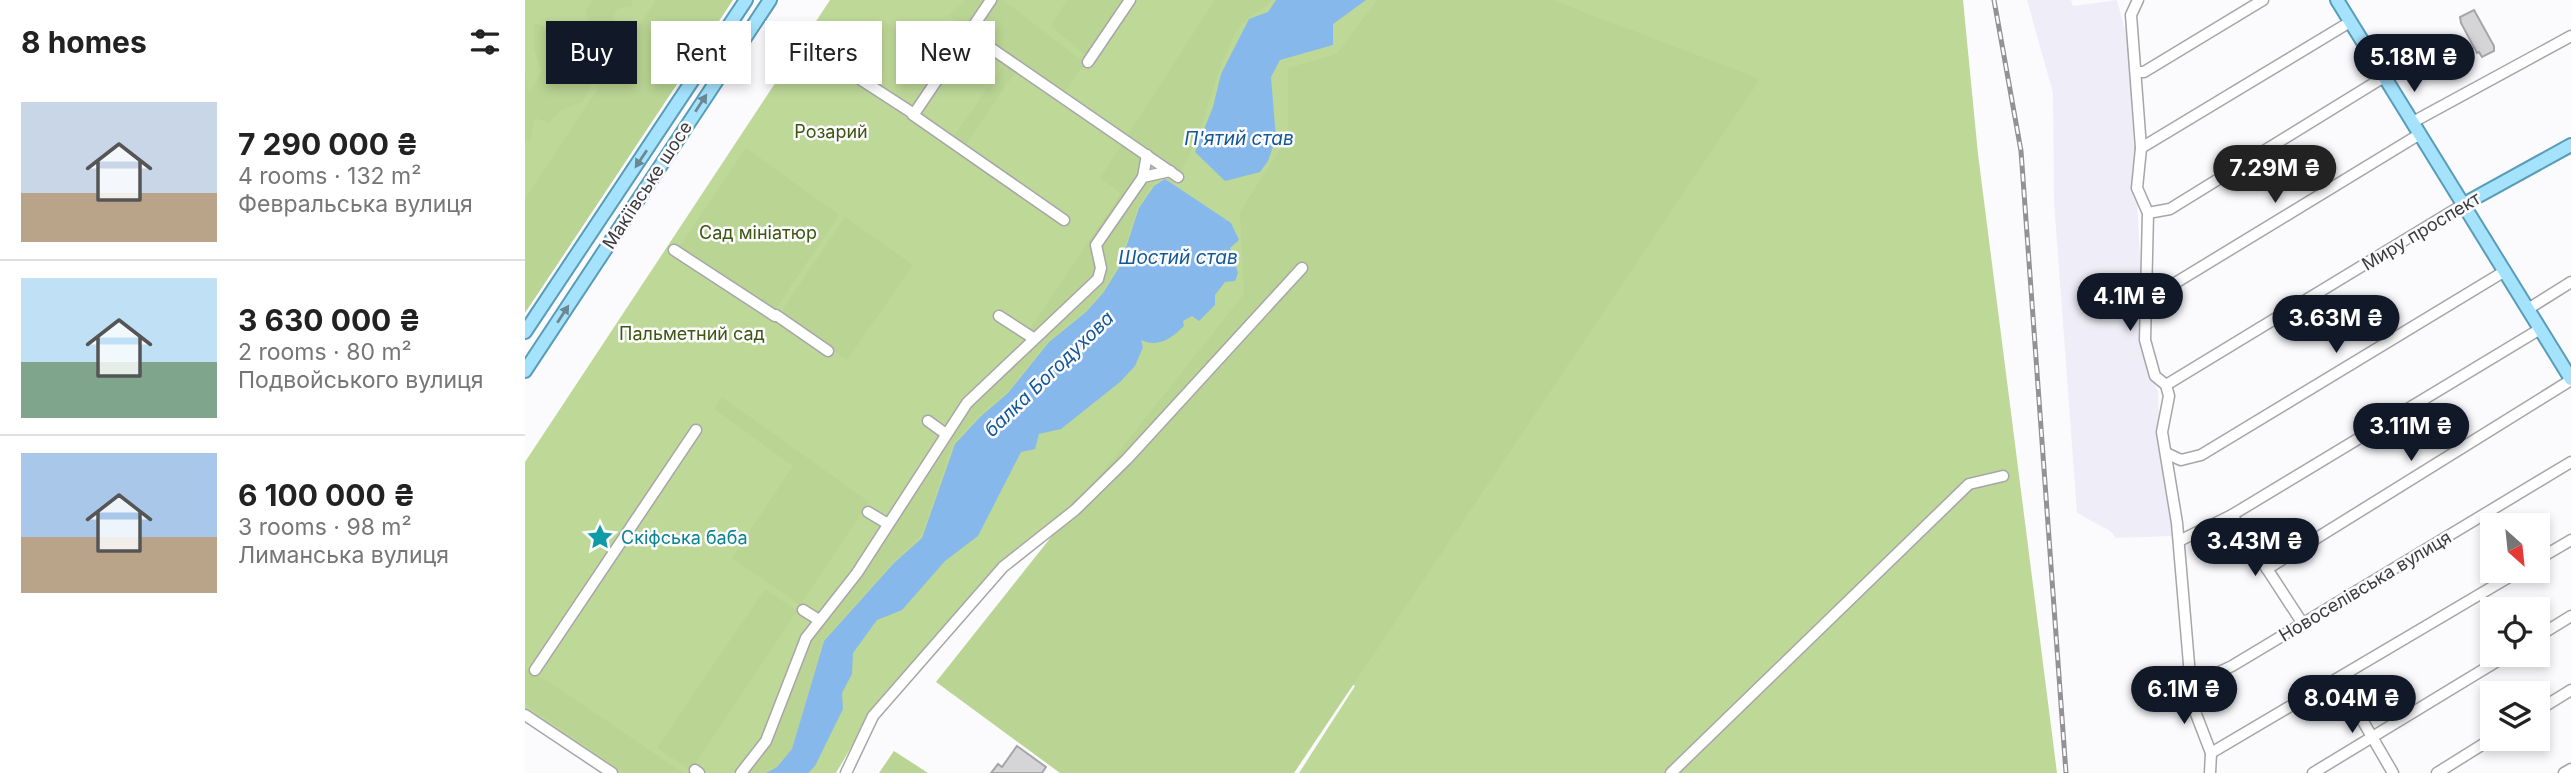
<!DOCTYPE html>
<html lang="en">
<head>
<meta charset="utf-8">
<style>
	body { margin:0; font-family:Inter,sans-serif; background:#f6f6f6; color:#222; height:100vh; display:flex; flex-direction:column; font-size:26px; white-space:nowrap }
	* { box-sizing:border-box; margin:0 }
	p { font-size:23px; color:#767676 }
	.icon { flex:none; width:38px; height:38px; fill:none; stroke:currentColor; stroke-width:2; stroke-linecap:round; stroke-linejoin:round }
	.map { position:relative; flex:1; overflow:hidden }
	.sheet { display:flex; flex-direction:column; background:#fff; width:525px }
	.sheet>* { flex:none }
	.top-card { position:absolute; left:21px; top:21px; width:665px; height:63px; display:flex; gap:14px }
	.needle { width:46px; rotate:153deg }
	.tools { position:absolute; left:1955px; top:513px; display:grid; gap:14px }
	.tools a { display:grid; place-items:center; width:70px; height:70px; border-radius:0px; background:#fff; box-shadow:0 4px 10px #0003; font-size:35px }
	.price { position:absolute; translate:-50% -60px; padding:0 16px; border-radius:24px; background:#111827; color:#fff; font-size:23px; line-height:46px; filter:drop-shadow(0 2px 4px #0008) }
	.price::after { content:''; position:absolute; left:50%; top:42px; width:21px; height:16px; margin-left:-10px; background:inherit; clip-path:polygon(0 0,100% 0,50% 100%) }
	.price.selected { background:#222; color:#fff }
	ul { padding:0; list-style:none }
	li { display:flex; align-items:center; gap:21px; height:175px; padding:0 21px }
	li+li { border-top:2px solid #e0e0e0 }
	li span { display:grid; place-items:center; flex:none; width:196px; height:140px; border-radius:0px; color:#555 }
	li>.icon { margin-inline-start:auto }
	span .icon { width:84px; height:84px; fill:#fffc; stroke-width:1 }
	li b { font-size:30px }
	h2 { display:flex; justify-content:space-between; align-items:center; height:84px; padding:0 21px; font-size:30px }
	.tag { padding:0 24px; border-radius:0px; background:#fff; box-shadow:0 4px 10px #0003; font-size:24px; line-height:63px }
	.tag.selected { background:#111827; color:#fff }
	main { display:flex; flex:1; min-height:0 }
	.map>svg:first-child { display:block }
	.built { fill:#efeef8 }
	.green { fill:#bed898 }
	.forest { fill:#b9d493 }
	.water { fill:#87b8ec }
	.building { fill:#d5d5d8; stroke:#a6a5a8; stroke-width:2 }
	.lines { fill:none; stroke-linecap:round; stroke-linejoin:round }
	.minor-casing { stroke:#a6a6a9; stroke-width:13 }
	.major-casing { stroke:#599cb8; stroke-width:16 }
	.minor { stroke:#fff; stroke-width:10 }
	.major { stroke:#a5e3fd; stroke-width:12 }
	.rail-casing { stroke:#929294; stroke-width:5 }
	.rail { stroke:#fbfbfe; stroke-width:2.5; stroke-dasharray:8; stroke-linecap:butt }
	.oneway { fill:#6b8793 }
	.labels { text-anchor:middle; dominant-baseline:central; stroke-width:5; stroke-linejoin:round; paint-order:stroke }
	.park-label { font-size:18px; fill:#3e550f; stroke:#fbfbfe }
	.street-label { font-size:18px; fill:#3c3c3d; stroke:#fbfbfe }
	.culture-label { font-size:18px; fill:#0d838f; stroke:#fbfbfe; text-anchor:start }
	.water-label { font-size:19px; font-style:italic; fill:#125897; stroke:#fbfbfe }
</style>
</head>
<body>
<main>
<section class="sheet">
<h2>8 homes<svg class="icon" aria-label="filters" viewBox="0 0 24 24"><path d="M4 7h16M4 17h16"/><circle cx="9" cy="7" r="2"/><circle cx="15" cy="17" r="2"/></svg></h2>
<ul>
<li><span style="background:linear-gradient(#c9d6e8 65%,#b9a48a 0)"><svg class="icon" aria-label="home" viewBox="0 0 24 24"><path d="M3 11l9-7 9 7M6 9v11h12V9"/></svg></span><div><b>7 290 000 ₴</b><p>4 rooms · 132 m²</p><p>Февральська вулиця</p></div></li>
<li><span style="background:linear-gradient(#bfe0f5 60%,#7fa58c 0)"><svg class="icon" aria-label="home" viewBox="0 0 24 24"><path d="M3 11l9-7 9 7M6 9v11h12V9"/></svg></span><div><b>3 630 000 ₴</b><p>2 rooms · 80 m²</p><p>Подвойського вулиця</p></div></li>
<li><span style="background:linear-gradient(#a9c7e8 60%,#b9a48a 0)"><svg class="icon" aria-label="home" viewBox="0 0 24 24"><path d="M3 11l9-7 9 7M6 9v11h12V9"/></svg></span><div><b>6 100 000 ₴</b><p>3 rooms · 98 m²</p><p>Лиманська вулиця</p></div></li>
</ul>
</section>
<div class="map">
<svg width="2046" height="773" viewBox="0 0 2046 773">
	<rect width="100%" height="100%" fill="#fbfbfe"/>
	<polygon class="built" points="1502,0 1546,0 1548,6 1592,0 1607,56 1607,110 1621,365 1633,391 1634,426 1648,536 1591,538 1585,531 1552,513 1529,202 1528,93"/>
	<g class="green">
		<polygon points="0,0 165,0 0,263"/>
		<polygon points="305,0 1438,0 1453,154 1532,773 774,773 830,686 546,506 468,571 348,710 311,773 92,773 0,710 0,462"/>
	</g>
	<g class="forest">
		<path d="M68,0H107V6L92,9L88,19L96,25L72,69V74L58,102L34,111L24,123L10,118L5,140L0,141V72L4,92L17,71L9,50V23L27,29L30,41L23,59L26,78H42C60,61 74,35 60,12Z"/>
		<polygon points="131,0 208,0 0,313 0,199"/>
		<polygon points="441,0 462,0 444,29 424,15"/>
		<polygon points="470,0 478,0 560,63 537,96 448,33"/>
		<polygon points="542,0 603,0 564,58 526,26"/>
		<path d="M690,0H746C738,11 721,16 714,28C686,73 683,129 654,173L600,139Z"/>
		<polygon points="852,0 1027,0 1235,79 769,773 535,773 411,682 719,294 715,212 763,136 763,68 812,54"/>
		<polygon points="480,63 491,71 439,147 427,139"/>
		<polygon points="597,145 642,174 628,184 613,207 593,265 577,291 560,311 523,341 482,392 453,416 428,443 396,536 368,562 298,640 267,749 251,766 238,773 220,773 241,746 277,652 429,423 503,345 504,330 596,193 575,178"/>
		<polygon points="221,148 314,215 249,311 153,249"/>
		<polygon points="320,217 388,265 322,360 254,315"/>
		<polygon points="197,397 344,502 275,605 207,558 268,466 189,409"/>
		<polygon points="240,589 272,611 166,770 132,748"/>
		<polygon points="0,669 21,680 158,773 100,773 0,704"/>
		<polygon points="369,751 403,773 354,773"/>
	</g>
	<g class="water">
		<polygon points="751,0 841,0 808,24 808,45 755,60 746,77 751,138 743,161 735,172 700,181 670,152 688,107 696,74 724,19 743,12"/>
		<path d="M640,179L706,223L714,240L705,248L713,273L710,281L700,282L690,295V305L674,321L667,316L658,321L659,326C647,338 634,348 616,340L618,347L610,366L595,382L536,429L514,434L510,449L496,452L453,536L420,561L377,610L352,620L328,653L327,674L317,693L318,709L290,766L283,773H241L252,767L267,749L299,641L369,563L397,538L430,444L455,417L483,393L524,342L561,312L578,293L595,266L614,208L629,186Z"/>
	</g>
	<g class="building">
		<polygon points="1949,10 1969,46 1969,51 1957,57 1954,52 1952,53 1936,23 1935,17"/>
		<polygon points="492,746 521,767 517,773 466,773 473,764 477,767"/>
	</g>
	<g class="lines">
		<g class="minor-casing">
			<g id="minor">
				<polyline points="1613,0 1606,15 1616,148 1612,188 1623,213 1620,340 1630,376 1641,385 1644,396 1637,432 1652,523 1665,676 1671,714 1686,753 1685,773"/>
				<polyline points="444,33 653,177"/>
				<polyline points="284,46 389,114 466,0"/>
				<polyline points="563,62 605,0"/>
				<polyline points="1613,72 1619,72 1738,0"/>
				<polyline points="388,115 539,220"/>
				<polyline points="1888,122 2046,36"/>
				<polyline points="1616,148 1825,22"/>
				<polyline points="618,177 645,171"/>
				<polyline points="1623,213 1645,209 1859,77"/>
				<polyline points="149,250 250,316"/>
				<polyline points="1619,302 1895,134"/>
				<polyline points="2003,309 2046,282"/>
				<polyline points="251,315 303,351"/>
				<polyline points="474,316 508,338"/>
				<polyline points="1641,385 1939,204"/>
				<polyline points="403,421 421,434"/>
				<polyline points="1643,454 1656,460 1676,455 1980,271"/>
				<polyline points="343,512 363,524"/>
				<polyline points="1707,515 1778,624"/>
				<polyline points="1654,541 1707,515 2015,329"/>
				<polyline points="2012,560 2046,540"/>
				<polyline points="1742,569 2046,380"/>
				<polyline points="278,610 294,620"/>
				<polyline points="2012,637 2046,616"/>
				<polyline points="10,670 171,430"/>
				<polyline points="1665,676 1688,675 1707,666 2046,462"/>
				<polyline points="1814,680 1868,773"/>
				<polyline points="2012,711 2046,690"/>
				<polyline points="0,715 87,773"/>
				<polyline points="1686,753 1996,570"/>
				<polyline points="170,770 174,773"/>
				<polyline points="216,773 241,741 281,638 332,573 442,403 573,279 576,268 571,245 618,177 622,155"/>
				<polyline points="321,773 348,716 478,567 550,510 602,459 777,268"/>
				<polyline points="1146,773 1444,484 1478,476"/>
				<polyline points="1788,773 1984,654"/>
				<polyline points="1912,773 1968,738"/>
				<polyline points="2039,773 2046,769"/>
			</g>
		</g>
		<g class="major-casing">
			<g id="major">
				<polyline points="1812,0 2046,379"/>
				<polyline points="1939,204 2046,145"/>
				<polyline points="0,332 221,0"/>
				<polyline points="0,371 245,0"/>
			</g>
		</g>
		<use href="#minor" class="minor"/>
		<use href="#major" class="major"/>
		<g class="rail-casing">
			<polyline id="rail" points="1469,0 1496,151 1541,773"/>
		</g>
		<use href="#rail" class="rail"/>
	</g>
	<defs><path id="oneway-solid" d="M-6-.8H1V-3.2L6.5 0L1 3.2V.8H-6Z" transform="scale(1.75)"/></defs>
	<g class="oneway">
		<use href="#oneway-solid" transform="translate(176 103) rotate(-57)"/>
		<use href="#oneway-solid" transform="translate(116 159) rotate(124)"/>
		<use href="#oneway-solid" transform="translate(38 314) rotate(-57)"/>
	</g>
	<defs>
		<g id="sight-bare" transform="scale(2.1)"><path d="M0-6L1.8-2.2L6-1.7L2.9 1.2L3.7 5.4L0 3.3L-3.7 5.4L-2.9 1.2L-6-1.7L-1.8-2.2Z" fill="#0f9aa8" stroke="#fbfbfe" stroke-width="2.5" paint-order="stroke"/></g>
	</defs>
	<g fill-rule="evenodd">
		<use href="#sight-bare" x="75" y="537"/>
	</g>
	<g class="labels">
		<g class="park-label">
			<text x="306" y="131">Розарий</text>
			<text x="233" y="232">Сад мініатюр</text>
			<text x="167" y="333">Пальметний сад</text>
		</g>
		<g class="street-label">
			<text transform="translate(122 185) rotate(-57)">Макіївське шосе</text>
			<text transform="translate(1896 231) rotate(-31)">Миру проспект</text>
			<text transform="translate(1840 586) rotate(-31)">Новоселівська вулиця</text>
		</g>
		<g class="culture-label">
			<text x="96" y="537">Скіфська баба</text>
		</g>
		<g class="water-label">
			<text x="714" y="138">П'ятий став</text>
			<text x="653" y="257">Шостий став</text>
			<text transform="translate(524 374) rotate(-44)">балка Богодухова</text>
		</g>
	</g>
</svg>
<div class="tools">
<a><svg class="needle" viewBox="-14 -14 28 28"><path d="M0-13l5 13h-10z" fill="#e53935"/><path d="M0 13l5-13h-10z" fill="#767676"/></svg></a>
<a><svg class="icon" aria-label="locate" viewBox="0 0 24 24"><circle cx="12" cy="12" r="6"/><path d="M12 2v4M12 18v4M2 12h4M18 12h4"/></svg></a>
<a><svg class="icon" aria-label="layers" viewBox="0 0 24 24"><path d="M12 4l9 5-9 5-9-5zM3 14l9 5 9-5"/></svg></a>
</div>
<b class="price" style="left:1889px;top:94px">5.18M ₴</b>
<b class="price selected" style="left:1750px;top:205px">7.29M ₴</b>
<b class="price" style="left:1605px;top:333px">4.1M ₴</b>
<b class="price" style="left:1811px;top:355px">3.63M ₴</b>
<b class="price" style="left:1886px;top:463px">3.11M ₴</b>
<b class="price" style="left:1730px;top:578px">3.43M ₴</b>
<b class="price" style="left:1659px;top:726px">6.1M ₴</b>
<b class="price" style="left:1827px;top:735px">8.04M ₴</b>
<div class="top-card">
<a class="tag selected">Buy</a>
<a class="tag">Rent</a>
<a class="tag">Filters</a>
<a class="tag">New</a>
</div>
</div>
</main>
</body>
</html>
